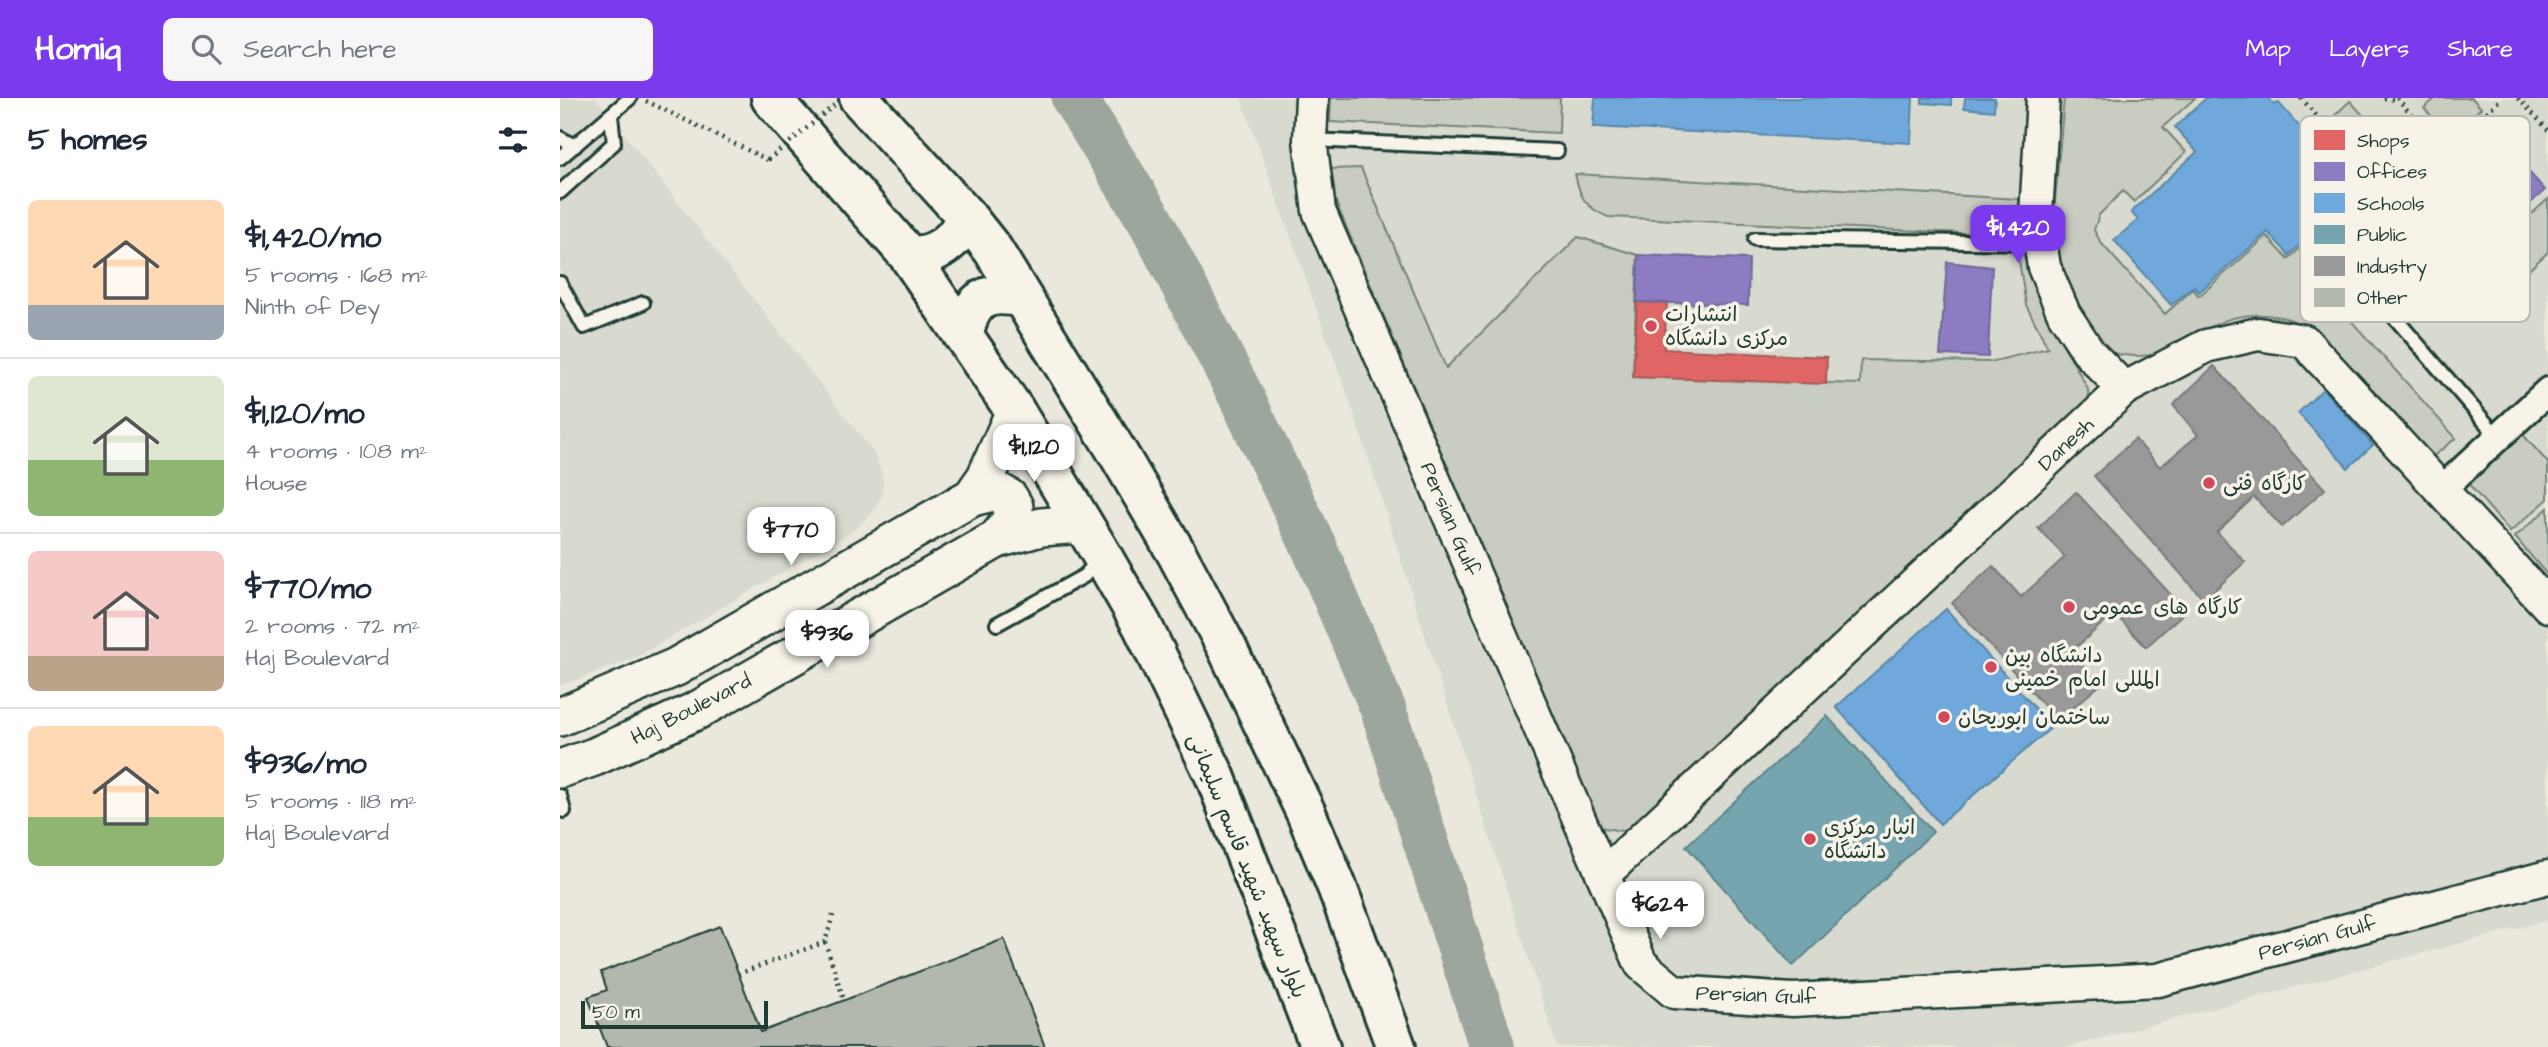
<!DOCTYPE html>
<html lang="en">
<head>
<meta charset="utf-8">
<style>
	body { margin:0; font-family:"Architects Daughter","Playpen Sans Arabic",sans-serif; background:#f6f6f7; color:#1f2937; height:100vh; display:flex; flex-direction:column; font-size:26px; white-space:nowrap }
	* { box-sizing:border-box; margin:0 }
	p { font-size:23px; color:#747a83 }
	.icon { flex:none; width:38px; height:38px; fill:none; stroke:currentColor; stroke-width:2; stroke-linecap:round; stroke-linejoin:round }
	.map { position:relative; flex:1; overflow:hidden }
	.sheet { display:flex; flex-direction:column; background:#fff; width:560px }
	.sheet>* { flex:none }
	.scale { position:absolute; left:21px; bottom:18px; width:187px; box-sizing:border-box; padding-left:7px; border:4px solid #1f3d34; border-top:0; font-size:19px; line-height:24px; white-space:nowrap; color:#1f3d34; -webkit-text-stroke:5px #f7f3e8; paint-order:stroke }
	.price { position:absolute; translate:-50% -60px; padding:0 16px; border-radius:14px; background:#fff; color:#222; font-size:23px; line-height:46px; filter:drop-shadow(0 2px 4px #0008) }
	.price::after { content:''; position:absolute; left:50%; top:42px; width:21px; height:16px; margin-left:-10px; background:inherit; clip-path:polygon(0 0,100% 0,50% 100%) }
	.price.selected { background:#7c3aed; color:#fff }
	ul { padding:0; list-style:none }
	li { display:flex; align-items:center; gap:21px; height:175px; padding:0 28px }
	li+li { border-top:2px solid #e0e1e3 }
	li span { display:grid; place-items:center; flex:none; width:196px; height:140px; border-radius:10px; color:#555 }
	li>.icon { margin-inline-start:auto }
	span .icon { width:84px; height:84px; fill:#fffc; stroke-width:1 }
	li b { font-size:30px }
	h2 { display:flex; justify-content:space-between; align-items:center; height:84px; padding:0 28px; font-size:30px }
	header { display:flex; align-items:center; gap:42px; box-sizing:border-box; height:98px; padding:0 35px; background:#7c3aed; color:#fff }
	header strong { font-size:33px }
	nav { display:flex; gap:38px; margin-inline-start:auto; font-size:24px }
	.search { width:490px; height:63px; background:#f6f6f7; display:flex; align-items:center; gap:18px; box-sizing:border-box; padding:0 24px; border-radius:10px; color:#747a83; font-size:26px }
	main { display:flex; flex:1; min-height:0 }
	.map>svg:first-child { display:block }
	.built { fill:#d9dacf }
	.green { fill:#c8ccc1; stroke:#74847a; stroke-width:2 }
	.shops { fill:#e06666; stroke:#a65a57; stroke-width:2 }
	.offices { fill:#8e7cc3; stroke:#6d6998; stroke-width:2 }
	.schools { fill:#6fa8dc; stroke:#5788aa; stroke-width:2 }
	.public { fill:#76a5af; stroke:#5c868a; stroke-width:2 }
	.industry { fill:#999; stroke:#747d7b; stroke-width:2 }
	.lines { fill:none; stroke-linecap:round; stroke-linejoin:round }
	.river { stroke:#9ca69c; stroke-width:46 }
	.building { fill:#b2b8ae; stroke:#1f3d34; stroke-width:2 }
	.service-casing { stroke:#1f3d34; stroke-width:18 }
	.minor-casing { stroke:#1f3d34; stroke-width:32 }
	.tertiary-casing { stroke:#1f3d34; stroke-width:37 }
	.secondary-casing { stroke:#1f3d34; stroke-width:42 }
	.primary-casing { stroke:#1f3d34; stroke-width:44 }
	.path { stroke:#1f3d34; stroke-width:4.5; stroke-dasharray:2 5; stroke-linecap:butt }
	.service { stroke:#f7f3e8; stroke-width:12 }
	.minor { stroke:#f7f3e8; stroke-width:26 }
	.tertiary { stroke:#f7f3e8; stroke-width:32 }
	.secondary { stroke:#f7f3e8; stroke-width:37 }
	.primary { stroke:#f7f3e8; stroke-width:38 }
	.path-bridge { stroke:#1f3d34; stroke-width:4.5; stroke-dasharray:2 5; stroke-linecap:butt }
	.poi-dot { fill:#d1495b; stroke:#f7f3e8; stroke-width:2.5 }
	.labels { text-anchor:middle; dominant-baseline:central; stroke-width:7; stroke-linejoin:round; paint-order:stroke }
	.poi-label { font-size:21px; fill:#1f3d34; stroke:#f7f3e8; text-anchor:start }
	.street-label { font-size:21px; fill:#1f3d34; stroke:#f7f3e8 }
	.key { fill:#f7f3e8; stroke:#b6bcb2; stroke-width:2 }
	.key-label { font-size:19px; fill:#1f3d34 }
</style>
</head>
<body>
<header>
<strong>Homiq</strong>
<div class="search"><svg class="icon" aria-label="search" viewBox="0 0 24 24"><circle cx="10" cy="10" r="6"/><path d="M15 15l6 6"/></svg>Search here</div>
<nav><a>Map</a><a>Layers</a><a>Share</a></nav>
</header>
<main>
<section class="sheet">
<h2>5 homes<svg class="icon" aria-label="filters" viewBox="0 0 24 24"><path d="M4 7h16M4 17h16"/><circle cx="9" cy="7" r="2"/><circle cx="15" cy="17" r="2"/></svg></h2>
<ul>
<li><span style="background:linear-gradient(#ffd9b3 75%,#9aa5b1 0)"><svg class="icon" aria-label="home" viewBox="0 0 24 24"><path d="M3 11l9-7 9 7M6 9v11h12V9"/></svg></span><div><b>$1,420/mo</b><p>5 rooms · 168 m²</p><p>Ninth of Dey</p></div></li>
<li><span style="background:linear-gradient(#dfe7d0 60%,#8fb573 0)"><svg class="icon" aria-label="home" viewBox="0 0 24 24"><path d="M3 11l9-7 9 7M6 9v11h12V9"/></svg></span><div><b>$1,120/mo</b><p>4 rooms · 108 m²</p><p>House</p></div></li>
<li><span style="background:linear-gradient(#f6c9c9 75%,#b9a48a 0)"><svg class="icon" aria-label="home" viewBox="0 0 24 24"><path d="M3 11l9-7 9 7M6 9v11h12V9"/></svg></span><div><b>$770/mo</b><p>2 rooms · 72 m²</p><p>Haj Boulevard</p></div></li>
<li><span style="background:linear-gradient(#ffd9b3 65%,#8fb573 0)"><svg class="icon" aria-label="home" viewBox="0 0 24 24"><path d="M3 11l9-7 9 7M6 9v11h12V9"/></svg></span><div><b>$936/mo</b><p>5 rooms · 118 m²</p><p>Haj Boulevard</p></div></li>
</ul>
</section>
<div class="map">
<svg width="1988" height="949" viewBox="0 0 1988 949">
	<rect width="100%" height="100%" fill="#eae8dd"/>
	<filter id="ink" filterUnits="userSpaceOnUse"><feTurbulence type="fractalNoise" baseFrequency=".0143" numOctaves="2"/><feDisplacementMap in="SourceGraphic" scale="14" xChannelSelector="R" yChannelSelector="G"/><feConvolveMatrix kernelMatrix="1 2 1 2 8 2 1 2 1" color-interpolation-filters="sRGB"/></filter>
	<g filter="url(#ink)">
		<g class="built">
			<polygon points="0,0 36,0 315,356 323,379 322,398 311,416 293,433 75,560 0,588"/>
			<polygon points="681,0 1988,0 1988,822 1508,949 997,949 794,316"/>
		</g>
		<g class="green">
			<polygon points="771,0 1000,0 999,35 770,24"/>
			<path d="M1504,0H1635L1603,29L1626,54L1574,104L1563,93L1539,117L1534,132L1541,145L1605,216L1633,191L1639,198L1707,138L1728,161L1755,137L1767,149L1745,171L1896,340L1872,359C1843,325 1814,291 1782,260C1771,249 1759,236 1746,228C1717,213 1681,213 1653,228C1614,250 1595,266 1549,254L1514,213L1494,155V114Z"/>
			<polygon points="1876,0 1912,0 1921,10 1889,38 1864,10"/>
			<polygon points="1790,3 1828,44 1841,34 1863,59 1833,86 1773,19"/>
			<polygon points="801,70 886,270 1018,139 1078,157 1073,279 1300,286 1301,262 1430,264 1488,250 1466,207 1457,150 1472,149 1482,208 1528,291 1529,315 1078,736 1039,729 774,100 769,71"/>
			<path d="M1015,76L1459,101V114L1449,112L1448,137L1048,119C1025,109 1020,100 1015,76Z"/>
			<polygon points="1988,101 1988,154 1948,191 1921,162"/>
			<polygon points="1959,332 1988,365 1988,401 1950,434 1906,383"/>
			<polygon points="1988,410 1988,478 1955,439"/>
		</g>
		<polygon class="shops" points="1077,204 1107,205 1104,251 1267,259 1266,286 1073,279"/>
		<g class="offices">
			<polygon points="1952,55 1985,92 1915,156 1881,120"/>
			<polygon points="1078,157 1189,161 1188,207 1077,204"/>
			<polygon points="1387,164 1432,169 1428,259 1380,257"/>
		</g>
		<g class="schools">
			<polygon points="1035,0 1353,0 1351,45 1033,29"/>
			<polygon points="1362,0 1391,0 1391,7 1362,5"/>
			<polygon points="1405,0 1435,0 1434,13 1404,10"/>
			<polygon points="1646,0 1708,0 1714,7 1718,4 1767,60 1764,63 1795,97 1729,157 1708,134 1639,194 1634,188 1611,207 1554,142 1578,122 1571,114 1637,54 1615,29"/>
			<polygon points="1763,291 1813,347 1788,370 1738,315"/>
			<polygon points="1386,511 1492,629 1380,726 1276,609"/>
		</g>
		<polygon class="public" points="1267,618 1373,734 1233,868 1126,748"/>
		<g class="industry">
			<polygon points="1654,268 1765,391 1722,429 1694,399 1657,434 1685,464 1644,502 1534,378 1575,341 1600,369 1638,337 1613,307"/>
			<polygon points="1516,394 1626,513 1586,549 1554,515 1511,554 1540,587 1498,623 1392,505 1433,468 1461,499 1505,459 1478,430"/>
		</g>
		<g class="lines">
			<polyline class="river" points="514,0 591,124 679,294 754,449 823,611 932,949"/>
		</g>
		<polygon class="building" points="160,828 201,934 444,841 485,949 47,949 28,899 47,892 41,874"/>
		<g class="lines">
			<g class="service-casing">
				<g id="service">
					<polyline points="0,40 15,48"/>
					<polyline points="750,42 997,53"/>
					<polyline points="0,60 70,0"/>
					<polyline points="0,94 54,45 51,18"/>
					<polyline points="1195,141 1481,145"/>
					<polyline points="1778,154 1938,339"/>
					<polyline points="0,185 24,229 83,205"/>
					<polyline points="437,526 524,478 536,465 536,460"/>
					<polyline points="0,698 4,713"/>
				</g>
			</g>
			<g class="minor-casing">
				<polyline id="minor" points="1881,392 1988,293"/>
			</g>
			<g class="tertiary-casing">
				<g id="tertiary">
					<polyline points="752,0 750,42 759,113 1081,866 1114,894 1233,902 1598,882 1988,779"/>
					<polyline points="1483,0 1476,117 1484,169 1504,216 1530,256 1564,291"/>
					<polyline points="1043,777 1564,291 1646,248 1698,236 1744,243 1988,508"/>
				</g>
			</g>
			<g class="secondary-casing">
				<g id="secondary">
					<polyline points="412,399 437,393 449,400 454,409 450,424 437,441"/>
					<polyline points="0,619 116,569 412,399 426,379 455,313"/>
					<polyline points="0,671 34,659 138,612 437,441 481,429 523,426"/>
				</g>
			</g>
			<g class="primary-casing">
				<g id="primary">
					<polyline points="211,0 349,158 455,313 537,449 582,527 655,678 760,949"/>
					<polyline points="299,0 406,118 433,152 559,357 617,456 667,550 746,715 777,789 836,949"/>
					<path d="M349,158C376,159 397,143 406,118"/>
					<path d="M404,236C411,200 427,192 462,200"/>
				</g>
			</g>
			<g class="path">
				<polyline points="1741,0 1831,102 1942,0"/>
				<polyline points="1824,0 1836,2"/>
				<polyline points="1837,0 1905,78"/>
				<polyline points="1958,0 1988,32"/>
				<polyline points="86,3 208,62"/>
				<polyline points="273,817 265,844 284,902"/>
				<polyline points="178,876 265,844"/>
			</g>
			<use href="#service" class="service"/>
			<use href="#minor" class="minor"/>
			<use href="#tertiary" class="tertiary"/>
			<use href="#secondary" class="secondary"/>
			<use href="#primary" class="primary"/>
			<polyline class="path-bridge" points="208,62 283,0"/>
		</g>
	</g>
	<g class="poi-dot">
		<circle cx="1091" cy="228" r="7"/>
		<circle cx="1649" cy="385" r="7"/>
		<circle cx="1509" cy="509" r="7"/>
		<circle cx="1431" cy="569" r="7"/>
		<circle cx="1384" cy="619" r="7"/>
		<circle cx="1250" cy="741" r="7"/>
	</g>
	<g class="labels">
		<g class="poi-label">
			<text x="1105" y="216">انتشارات<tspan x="1105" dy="24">مرکزی دانشگاه</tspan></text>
			<text x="1663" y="385">کارگاه فنی</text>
			<text x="1523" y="509">کارگاه های عمومی</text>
			<text x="1445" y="557">دانشگاه بین<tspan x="1445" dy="24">المللی امام خمینی</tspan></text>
			<text x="1398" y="619">ساختمان ابوریحان</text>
			<text x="1264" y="729">انبار مرکزی<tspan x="1264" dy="24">داتشگاه</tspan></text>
		</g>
		<g class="street-label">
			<text transform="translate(1506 346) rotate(-43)">Danesh</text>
			<text transform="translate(890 421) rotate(67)">Persian Gulf</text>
			<text transform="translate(131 611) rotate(-27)">Haj Boulevard</text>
			<text transform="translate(687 768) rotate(68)">بلوار سپهبد شهید قاسم سلیمانی</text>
			<text transform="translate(1757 840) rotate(-15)">Persian Gulf</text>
			<text transform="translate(1196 897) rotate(2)">Persian Gulf</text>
		</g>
	</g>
	<rect x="1740" y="18" width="230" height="206" rx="10" class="key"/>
	<rect x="1754" y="32" width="31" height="20" fill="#e06666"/>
	<rect x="1754" y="64" width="31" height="19" fill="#8e7cc3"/>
	<rect x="1754" y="95" width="31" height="20" fill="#6fa8dc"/>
	<rect x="1754" y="127" width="31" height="19" fill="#76a5af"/>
	<rect x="1754" y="158" width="31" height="20" fill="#999"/>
	<rect x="1754" y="190" width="31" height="19" fill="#b2b8ae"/>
	<g class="key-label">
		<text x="1797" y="49">Shops</text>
		<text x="1797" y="80">Offices</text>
		<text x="1797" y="112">Schools</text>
		<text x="1797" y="143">Public</text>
		<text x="1797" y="175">Industry</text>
		<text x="1797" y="206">Other</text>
	</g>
</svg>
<div class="scale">50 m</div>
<b class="price selected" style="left:1458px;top:167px">$1,420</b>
<b class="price" style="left:474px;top:386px">$1,120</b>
<b class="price" style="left:231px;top:469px">$770</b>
<b class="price" style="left:267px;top:572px">$936</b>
<b class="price" style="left:1100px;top:843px">$624</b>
</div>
</main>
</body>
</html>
